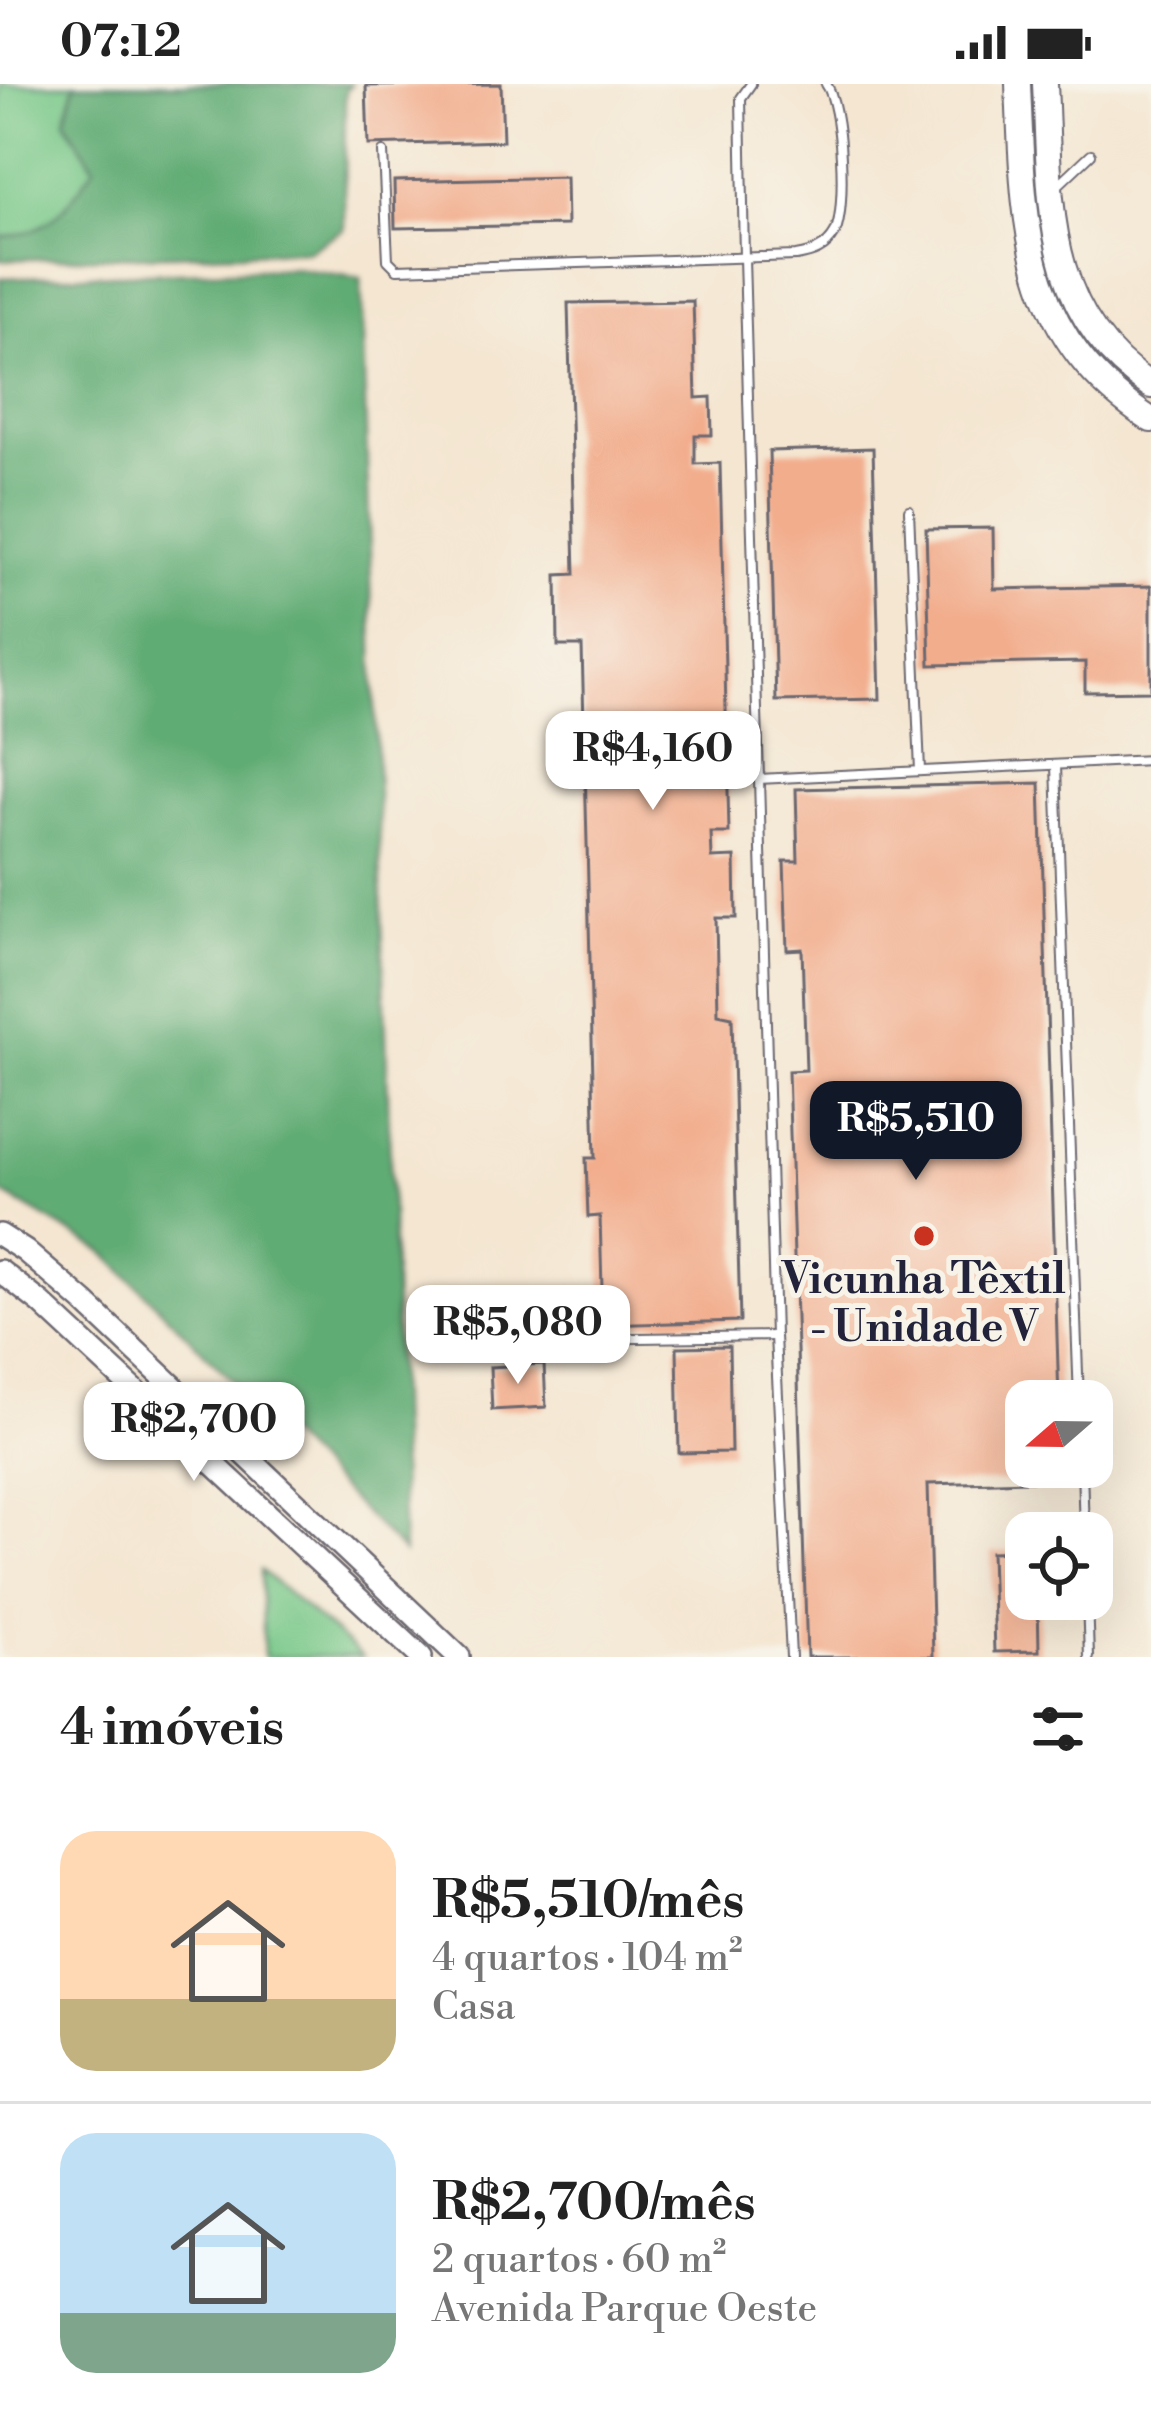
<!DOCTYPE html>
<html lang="pt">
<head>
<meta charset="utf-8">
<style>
	body { margin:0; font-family:"Libre Bodoni",serif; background:#f2f2f2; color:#222; height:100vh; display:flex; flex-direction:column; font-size:45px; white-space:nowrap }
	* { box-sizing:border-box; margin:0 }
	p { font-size:39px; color:#767676 }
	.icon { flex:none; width:66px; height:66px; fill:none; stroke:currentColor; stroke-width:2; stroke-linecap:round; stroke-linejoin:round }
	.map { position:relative; height:1573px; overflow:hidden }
	.panel { display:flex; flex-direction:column; background:#fff; flex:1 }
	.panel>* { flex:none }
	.needle { width:78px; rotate:250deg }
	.buttons { position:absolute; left:1005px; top:1296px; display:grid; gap:24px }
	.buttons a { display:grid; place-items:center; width:108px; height:108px; border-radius:24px; background:#fff; box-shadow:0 12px 48px #0002; font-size:60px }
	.price { position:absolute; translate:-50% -102px; padding:0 27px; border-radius:24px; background:#fff; color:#222; font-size:39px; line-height:78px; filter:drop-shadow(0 3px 6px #0008) }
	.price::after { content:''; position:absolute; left:50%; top:72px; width:36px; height:27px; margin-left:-18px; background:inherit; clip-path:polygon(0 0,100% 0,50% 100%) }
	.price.selected { background:#111827; color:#fff }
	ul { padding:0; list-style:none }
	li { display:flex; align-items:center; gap:36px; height:300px; padding:0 60px }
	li+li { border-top:3px solid #e0e0e0 }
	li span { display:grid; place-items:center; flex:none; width:336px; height:240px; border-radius:36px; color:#555 }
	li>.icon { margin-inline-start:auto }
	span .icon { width:144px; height:144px; fill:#fffc; stroke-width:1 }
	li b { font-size:51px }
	h2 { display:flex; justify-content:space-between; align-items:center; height:144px; padding:0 60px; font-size:51px }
	.status { display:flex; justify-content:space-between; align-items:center; height:84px; padding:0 60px; background:#fff; direction:ltr }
	.status svg { height:33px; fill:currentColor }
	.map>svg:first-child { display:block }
	.green { fill:#77c788; stroke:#4c7462; stroke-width:3 }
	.forest { fill:#61ac74; stroke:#426758; stroke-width:3 }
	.building { fill:#f2ad8d }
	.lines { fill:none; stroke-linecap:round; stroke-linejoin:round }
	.lane-casing { stroke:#6c6770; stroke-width:12 }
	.secondary-casing { stroke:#6c6770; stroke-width:26 }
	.primary-casing { stroke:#6c6770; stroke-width:28 }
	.lane { stroke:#fff; stroke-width:8 }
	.secondary { stroke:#fff; stroke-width:21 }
	.primary { stroke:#fff; stroke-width:24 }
	.poi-dot { fill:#c8321e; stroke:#f7f3e8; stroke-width:4.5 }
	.labels { text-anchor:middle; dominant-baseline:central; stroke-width:10; stroke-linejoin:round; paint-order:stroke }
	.poi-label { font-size:42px; font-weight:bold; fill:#22223b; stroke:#f7f3e8 }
</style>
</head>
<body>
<div class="status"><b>07:12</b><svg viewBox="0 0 49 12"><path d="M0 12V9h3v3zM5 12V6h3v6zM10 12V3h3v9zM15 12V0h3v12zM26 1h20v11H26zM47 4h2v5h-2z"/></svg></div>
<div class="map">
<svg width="1151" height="1573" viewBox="0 0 1151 1573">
	<rect width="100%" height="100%" fill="#f7f3e8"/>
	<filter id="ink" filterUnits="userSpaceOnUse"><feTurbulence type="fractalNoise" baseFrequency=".00833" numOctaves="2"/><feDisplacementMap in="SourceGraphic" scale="24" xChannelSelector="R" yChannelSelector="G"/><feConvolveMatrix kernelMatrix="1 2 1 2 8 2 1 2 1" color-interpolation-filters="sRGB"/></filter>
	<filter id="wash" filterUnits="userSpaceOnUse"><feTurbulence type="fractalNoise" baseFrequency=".004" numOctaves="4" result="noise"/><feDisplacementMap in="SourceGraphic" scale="48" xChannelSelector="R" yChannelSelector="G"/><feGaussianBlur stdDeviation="2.7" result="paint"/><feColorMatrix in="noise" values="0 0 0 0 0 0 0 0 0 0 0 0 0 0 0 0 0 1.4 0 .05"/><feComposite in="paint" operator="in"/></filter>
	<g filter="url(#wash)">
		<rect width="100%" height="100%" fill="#f4e6d1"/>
		<g class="green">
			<polygon points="0,0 75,0 65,36 95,83 75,112 44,145 6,153 0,153"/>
			<polygon points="261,1486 362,1573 264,1573"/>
		</g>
		<g class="forest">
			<path d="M75,0H351L346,6L345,21L344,145L308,167L0,176V153C51,149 67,123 94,83L65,36Z"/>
			<polygon points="295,184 361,194 403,1468 104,1168 0,1108 0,194"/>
		</g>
		<g id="blocks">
			<g class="building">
				<polygon points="501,0 503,57 368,61 366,2"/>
				<polygon points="566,93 567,141 395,144 394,97"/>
				<polygon points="693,217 696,314 711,313 712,351 695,351 695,380 720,379 729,749 711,749 712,774 735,773 736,834 716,834 718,930 732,933 740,1237 603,1241 600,1132 588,1133 586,1074 595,1074 582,562 558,562 557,491 575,490 568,219"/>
				<polygon points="873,364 880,615 776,617 769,367"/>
				<polygon points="993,444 994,505 1151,502 1151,607 1085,608 1085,578 930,581 926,445"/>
				<polygon points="1040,699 1059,1317 1026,1317 1026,1383 1061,1383 1062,1396 928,1400 933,1573 807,1573 788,987 806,986 802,865 787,866 784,777 798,777 796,705"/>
				<polygon points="729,1262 731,1368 679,1369 677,1263"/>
				<polygon points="544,1280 546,1323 492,1326 490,1283"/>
				<polygon points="1026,1467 1026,1515 1038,1515 1039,1567 994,1568 991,1468"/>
			</g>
		</g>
	</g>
	<g filter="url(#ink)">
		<use href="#blocks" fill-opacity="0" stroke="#6c6770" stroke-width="3"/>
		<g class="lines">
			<g class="lane-casing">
				<g id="lane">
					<polyline points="751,0 741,14 744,174 775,1252 791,1573"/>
					<path d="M383,68L388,176L397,185L796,172C813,169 826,165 835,149C847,125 842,21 826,0"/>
					<polyline points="1056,103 1091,70"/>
					<polyline points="909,426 920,687"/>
					<polyline points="1056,682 1079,1317"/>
					<polyline points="758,695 1151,676"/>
					<polyline points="502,1256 775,1252"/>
					<polyline points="1082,1383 1084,1449"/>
					<polyline points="1087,1515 1089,1573"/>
				</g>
			</g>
			<g class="secondary-casing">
				<g id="secondary">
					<polyline points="0,1151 25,1167 84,1218 459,1573"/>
					<polyline points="0,1187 41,1219 421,1573"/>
				</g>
			</g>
			<g class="primary-casing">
				<g id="primary">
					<path d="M1018,0C1024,140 1021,252 1151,336"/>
					<path d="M1045,0C1051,116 1042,229 1151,302"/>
				</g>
			</g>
			<use href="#lane" class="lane"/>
			<use href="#secondary" class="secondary"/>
			<use href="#primary" class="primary"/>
		</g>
	</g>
	<circle class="poi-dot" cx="924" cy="1152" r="12"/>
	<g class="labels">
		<g class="poi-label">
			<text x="924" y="1196">Vicunha Têxtil<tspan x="924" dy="48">- Unidade V</tspan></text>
		</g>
	</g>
</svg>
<div class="buttons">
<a><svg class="needle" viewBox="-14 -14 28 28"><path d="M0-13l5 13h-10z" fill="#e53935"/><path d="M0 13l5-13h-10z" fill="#767676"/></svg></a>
<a><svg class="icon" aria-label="locate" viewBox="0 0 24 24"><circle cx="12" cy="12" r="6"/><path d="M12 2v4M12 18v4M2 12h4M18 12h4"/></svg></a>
</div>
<b class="price" style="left:653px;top:729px">R$4,160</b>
<b class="price selected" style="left:916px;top:1099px">R$5,510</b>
<b class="price" style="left:518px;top:1303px">R$5,080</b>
<b class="price" style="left:194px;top:1400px">R$2,700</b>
</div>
<section class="panel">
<h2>4 imóveis<svg class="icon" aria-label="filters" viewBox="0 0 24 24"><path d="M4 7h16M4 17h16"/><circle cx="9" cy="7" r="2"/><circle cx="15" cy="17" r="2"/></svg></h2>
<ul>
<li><span style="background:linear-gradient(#ffd9b3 70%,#c2b280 0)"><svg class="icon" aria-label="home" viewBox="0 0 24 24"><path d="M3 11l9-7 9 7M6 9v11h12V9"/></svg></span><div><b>R$5,510/mês</b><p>4 quartos · 104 m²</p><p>Casa</p></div></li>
<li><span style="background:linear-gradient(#bfe0f5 75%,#7fa58c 0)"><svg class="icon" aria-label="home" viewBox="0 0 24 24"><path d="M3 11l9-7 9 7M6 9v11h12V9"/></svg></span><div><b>R$2,700/mês</b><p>2 quartos · 60 m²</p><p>Avenida Parque Oeste</p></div></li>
</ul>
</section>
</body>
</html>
